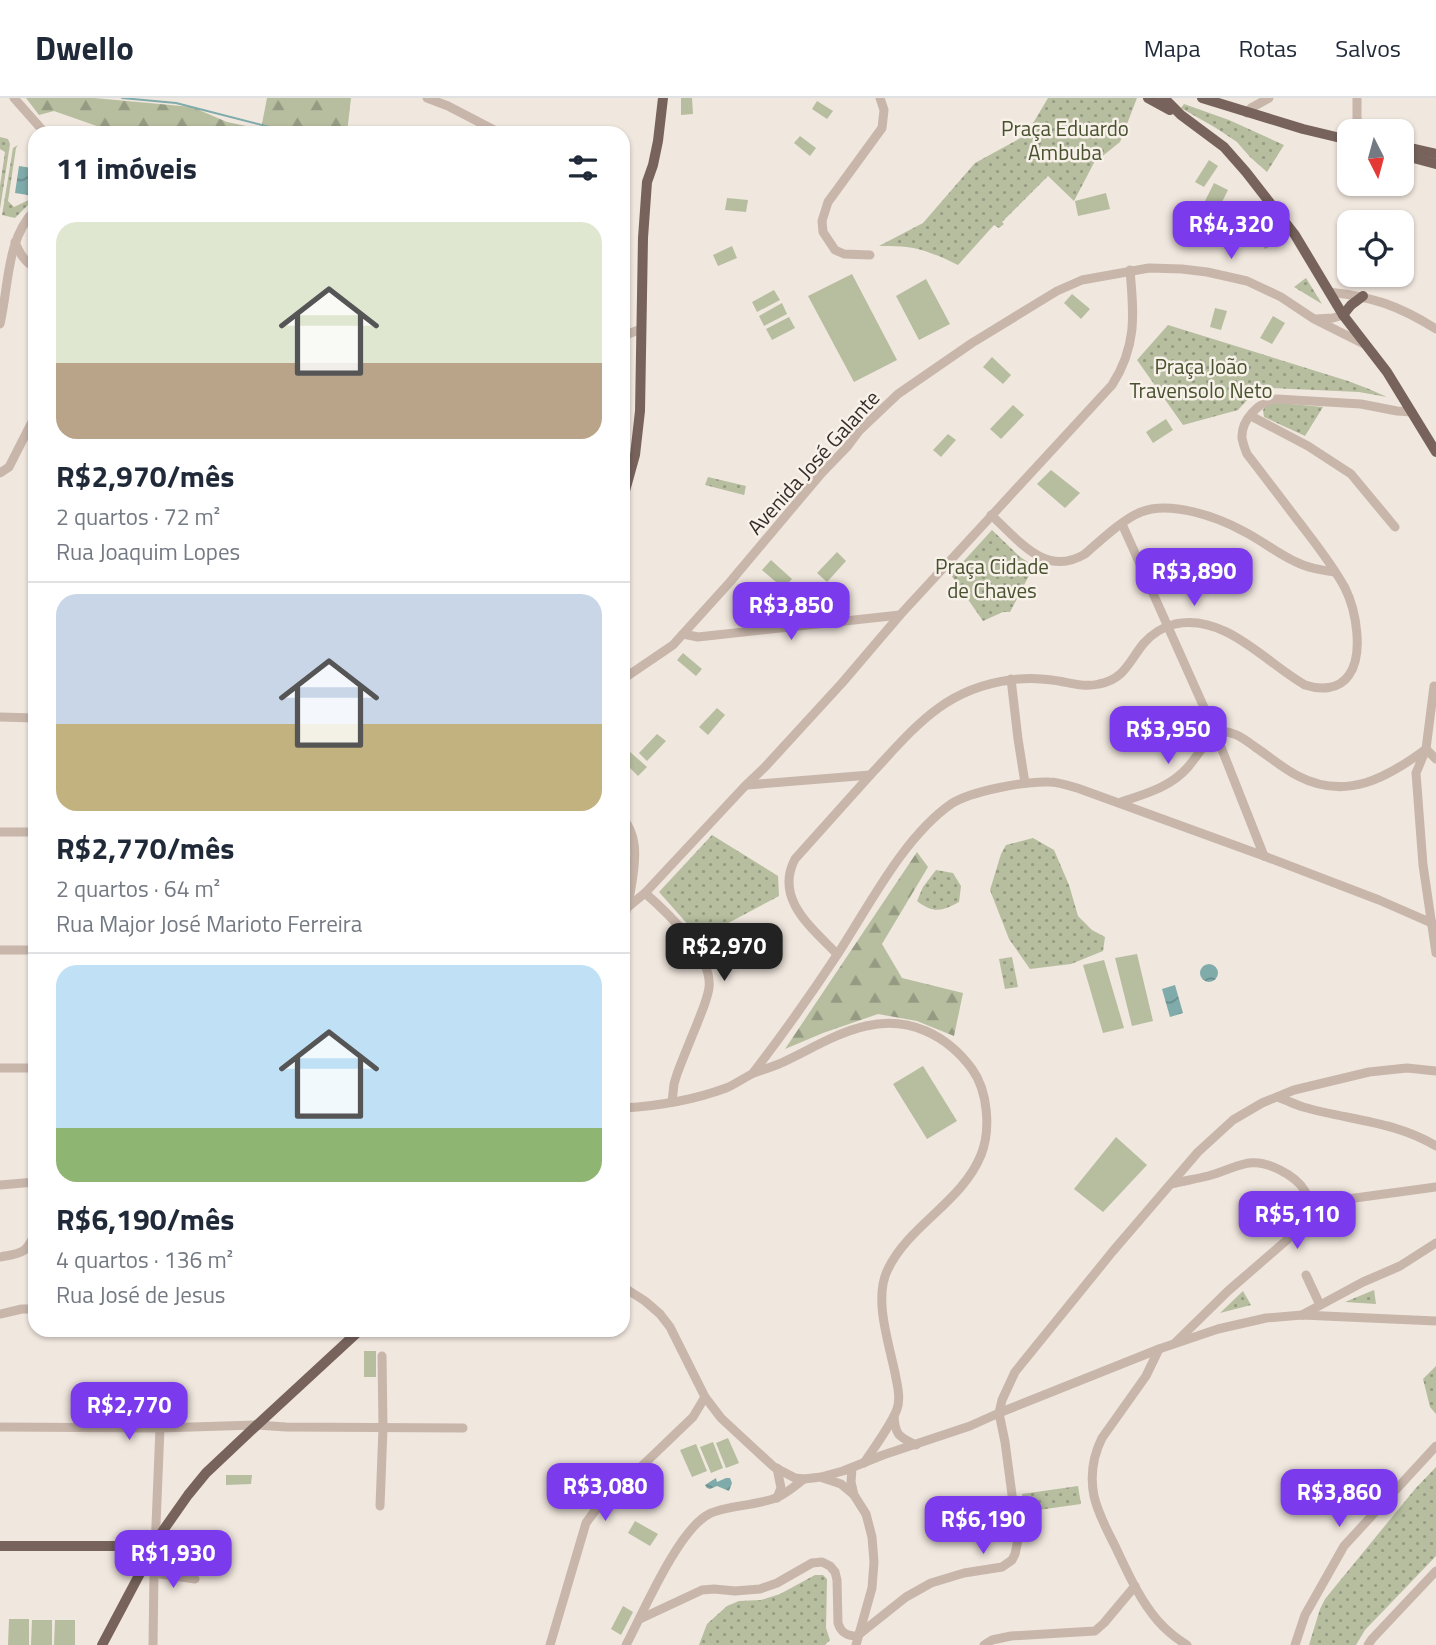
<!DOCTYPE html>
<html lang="pt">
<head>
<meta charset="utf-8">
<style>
	body { margin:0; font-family:"Titillium Web",sans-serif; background:#f2f2f3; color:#1f2937; height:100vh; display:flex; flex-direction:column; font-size:26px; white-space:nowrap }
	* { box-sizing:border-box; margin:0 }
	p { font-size:23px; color:#747a83 }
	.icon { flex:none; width:38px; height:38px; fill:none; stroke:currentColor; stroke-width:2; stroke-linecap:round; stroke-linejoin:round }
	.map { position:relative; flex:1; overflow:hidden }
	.drawer { position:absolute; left:28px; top:28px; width:602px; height:1211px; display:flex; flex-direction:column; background:#fff; border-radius:21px; box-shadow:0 2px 5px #0004 }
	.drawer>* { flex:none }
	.needle { width:46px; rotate:174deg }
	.controls { position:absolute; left:1337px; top:21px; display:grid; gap:14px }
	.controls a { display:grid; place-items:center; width:77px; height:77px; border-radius:14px; background:#fff; box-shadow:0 2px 5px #0004; font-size:35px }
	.price { position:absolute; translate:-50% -60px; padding:0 16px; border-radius:14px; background:#7c3aed; color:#fff; font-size:23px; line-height:46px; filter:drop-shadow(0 2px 4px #0008) }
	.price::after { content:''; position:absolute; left:50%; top:42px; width:21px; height:16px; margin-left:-10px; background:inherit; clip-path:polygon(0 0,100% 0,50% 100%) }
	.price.active { background:#222; color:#fff }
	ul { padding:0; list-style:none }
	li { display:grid; align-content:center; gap:14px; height:371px; padding:0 28px }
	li+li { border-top:2px solid #e0e1e3 }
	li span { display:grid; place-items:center; height:217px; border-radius:21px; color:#555 }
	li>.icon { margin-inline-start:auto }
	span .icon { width:126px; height:126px; fill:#fffc; stroke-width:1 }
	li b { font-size:30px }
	h2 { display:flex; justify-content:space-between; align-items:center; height:84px; padding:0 28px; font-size:30px }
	header { display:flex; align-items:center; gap:42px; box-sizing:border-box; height:98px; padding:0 35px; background:#fff; border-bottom:2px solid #e0e1e3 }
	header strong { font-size:33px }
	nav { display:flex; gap:38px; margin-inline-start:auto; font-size:24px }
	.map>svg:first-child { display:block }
	.grass { fill:url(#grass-dots) }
	.forest { fill:url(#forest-firs) }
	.garden { fill:#b6be9f }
	.water { fill:url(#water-waves) }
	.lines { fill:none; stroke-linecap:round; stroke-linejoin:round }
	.stream { stroke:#7fabaa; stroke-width:2 }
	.minor { stroke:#c8b6ab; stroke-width:9 }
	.major { stroke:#77635c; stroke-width:10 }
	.labels { text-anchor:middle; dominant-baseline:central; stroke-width:5; stroke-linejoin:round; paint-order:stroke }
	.park-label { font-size:21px; fill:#48522f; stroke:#f8f1ea }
	.street-label { font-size:21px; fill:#362d2a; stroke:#f8f1ea }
</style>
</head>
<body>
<header>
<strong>Dwello</strong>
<nav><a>Mapa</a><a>Rotas</a><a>Salvos</a></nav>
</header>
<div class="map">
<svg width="1436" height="1547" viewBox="0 0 1436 1547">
	<defs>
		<pattern id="grass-dots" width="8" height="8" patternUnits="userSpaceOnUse" patternTransform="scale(1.75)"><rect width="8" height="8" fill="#b6be9f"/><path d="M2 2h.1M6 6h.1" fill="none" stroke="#959b82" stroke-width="1.8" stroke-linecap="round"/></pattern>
		<pattern id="forest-firs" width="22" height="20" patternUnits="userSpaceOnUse" patternTransform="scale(1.75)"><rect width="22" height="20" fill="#b6be9f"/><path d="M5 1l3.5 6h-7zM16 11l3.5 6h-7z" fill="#959b82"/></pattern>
		<pattern id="water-waves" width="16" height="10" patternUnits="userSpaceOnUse" patternTransform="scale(1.75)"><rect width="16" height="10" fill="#7fabaa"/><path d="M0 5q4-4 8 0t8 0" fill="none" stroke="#698c8b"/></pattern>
	</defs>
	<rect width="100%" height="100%" fill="#f0e7de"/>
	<g class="grass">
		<path d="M1048,0H1137L1120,44L1100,60L1097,59L1074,103L1048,78L1002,124L1004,126L999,130L994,127L958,167C927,152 914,147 879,148L923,125L975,65L1026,37Z"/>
		<polygon points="1184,6 1229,22 1284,47 1267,74 1250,59 1237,44 1216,30 1181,10"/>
		<polygon points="0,39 8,41 10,46 0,111 0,88 5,54 0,51"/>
		<polygon points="18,47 16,50 8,103 14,109 35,99 35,100 15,120 2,117 13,50"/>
		<polygon points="1306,180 1322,206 1294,189"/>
		<polygon points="1168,227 1348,283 1369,291 1387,299 1359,294 1271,290 1263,292 1250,299 1238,312 1183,327 1137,262"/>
		<polygon points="1280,305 1323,309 1305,338 1264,319 1263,312 1267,306"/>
		<polygon points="708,379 746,388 744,397 705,387"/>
		<polygon points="992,432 1020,459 1034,468 1010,514 1003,514 983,523 951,477"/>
		<polygon points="712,737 778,778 779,798 700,840 659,794"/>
		<polygon points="1033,740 1054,752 1069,787 1078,818 1092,832 1105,839 1103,853 1071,866 1030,871 1009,841 990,792 1001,756 1006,747"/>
		<path d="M936,772L953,775L961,788L959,804C942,813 934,816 917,803L923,789Z"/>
		<polygon points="1012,859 1018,889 1005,891 999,861"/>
		<polygon points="1374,1192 1376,1206 1345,1204"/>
		<polygon points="1243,1193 1251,1207 1220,1215"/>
		<polygon points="1436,1268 1436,1316 1430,1309 1423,1281"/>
		<polygon points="1436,1369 1436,1458 1365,1532 1356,1547 1309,1547 1320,1511 1325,1501 1415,1391"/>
		<polygon points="1078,1388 1081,1406 1024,1414 1022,1396"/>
		<polygon points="815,1477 823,1477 827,1481 826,1530 830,1542 825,1547 699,1547 707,1526 727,1508 739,1503 761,1502 780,1496"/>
	</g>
	<g class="forest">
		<polygon points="26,0 94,0 192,9 227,24 261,31 267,0 351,0 347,35 109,35 111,33 54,13 39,17"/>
		<polygon points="917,754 928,769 882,846 902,880 963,895 954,938 917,923 878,916 823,935 785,951"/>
	</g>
	<g class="garden">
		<polygon points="681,0 692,0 693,16 681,17"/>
		<polygon points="817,3 833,13 827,21 812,11"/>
		<polygon points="800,38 816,50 810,58 794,45"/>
		<polygon points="1209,62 1218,68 1204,89 1195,84"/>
		<polygon points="1214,85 1228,92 1219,110 1205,103"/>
		<polygon points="1106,95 1110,111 1078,118 1075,103"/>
		<polygon points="727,100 748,102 746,114 725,112"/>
		<polygon points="1265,121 1279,143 1265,151 1251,129"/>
		<polygon points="732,148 737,160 718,168 713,157"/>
		<polygon points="852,176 897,262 854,284 808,198"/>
		<polygon points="926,181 950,226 919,242 896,198"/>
		<polygon points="774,192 780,202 757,214 752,204"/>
		<polygon points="1072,196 1090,211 1081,221 1064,205"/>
		<polygon points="782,205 787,216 764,228 759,218"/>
		<polygon points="1215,210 1227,213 1221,232 1210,229"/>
		<polygon points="1273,218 1285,225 1272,246 1260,240"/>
		<polygon points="789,219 795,230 772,242 766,231"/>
		<polygon points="992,259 1011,277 1003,286 983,269"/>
		<polygon points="1013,307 1024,317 1001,341 990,331"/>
		<polygon points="1166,321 1173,332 1153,345 1146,334"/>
		<polygon points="948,336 956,342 941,359 933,352"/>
		<polygon points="1051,372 1080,395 1065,410 1037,386"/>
		<polygon points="837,454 846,463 827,484 817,475"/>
		<polygon points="771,462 792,481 783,490 762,472"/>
		<polygon points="683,555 702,571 696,578 677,562"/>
		<polygon points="717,610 725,617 708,637 699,629"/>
		<polygon points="657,636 666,643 647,663 639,655"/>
		<polygon points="629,653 647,669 638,678 623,663 623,659"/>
		<polygon points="1137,856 1153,923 1132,928 1115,860"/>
		<polygon points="1104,862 1124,930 1103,935 1083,867"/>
		<polygon points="923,968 957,1023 927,1041 893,986"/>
		<polygon points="1116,1039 1147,1067 1103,1114 1074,1091"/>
		<rect x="364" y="1253" width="12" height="26"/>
		<polygon points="728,1340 739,1365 726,1370 716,1345"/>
		<polygon points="713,1344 723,1370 711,1375 700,1349"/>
		<polygon points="696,1346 707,1373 692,1379 680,1352"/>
		<polygon points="226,1377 252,1377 251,1386 226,1387"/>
		<polygon points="635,1423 658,1436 650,1448 628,1435"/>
		<polygon points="623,1508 633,1514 621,1537 611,1531"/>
		<polygon points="9,1521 29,1521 29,1547 8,1547"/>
		<polygon points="32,1522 52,1522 52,1547 31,1547"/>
		<polygon points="55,1522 75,1522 75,1547 54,1547"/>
	</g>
	<g class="water">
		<polygon points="19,68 32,70 28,97 15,95"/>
		<circle cx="1209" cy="875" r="9"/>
		<polygon points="1175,887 1183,915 1170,919 1162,891"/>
		<polygon points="716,1380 717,1384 726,1380 730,1380 732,1385 729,1393 717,1388 710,1391 707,1390 705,1387"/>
	</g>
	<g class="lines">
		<polyline class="stream" points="122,0 176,5 293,35"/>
		<g class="minor">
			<polyline points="14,0 45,35"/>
			<polyline points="427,0 448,8 500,35"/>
			<polyline points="1357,0 1357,33"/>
			<polyline points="1247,15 1251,10 1269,0"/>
			<path d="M15,144C20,156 24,163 35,170"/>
			<polyline points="870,157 844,156 835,152 823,134 822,123 828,104 882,30 884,12 880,0"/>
			<path d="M1329,194C1373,199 1398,207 1436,231"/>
			<polyline points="1316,221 1333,220 1343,217"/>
			<path d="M0,226C9,188 6,141 35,112"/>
			<polyline points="623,238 641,231"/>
			<polyline points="1251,318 1308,348 1351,376 1395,429"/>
			<polyline points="0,375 9,369 35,318"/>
			<path d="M991,417C1019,442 1045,480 1085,456C1100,443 1123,421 1141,414C1170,402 1217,419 1243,433C1261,442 1277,455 1294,463C1307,470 1321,472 1335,474"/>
			<polyline points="1122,426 1215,634 1264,758"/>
			<polyline points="683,536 698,539 900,517"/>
			<polyline points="623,581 673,547 730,484 820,377 847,349 859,333 898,296 972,245 1057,193 1082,182 1149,170 1182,171 1207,174 1247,183 1281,199 1314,221 1364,246"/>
			<polyline points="1011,581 1018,641 1025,685"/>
			<polyline points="1434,588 1426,651 1416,675 1423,767 1436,855"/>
			<polyline points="0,619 35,620"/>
			<polyline points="1426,651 1436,661"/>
			<polyline points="747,687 870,677"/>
			<path d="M1121,704C1145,696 1171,689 1188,669C1198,657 1205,645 1215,634C1233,631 1244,641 1258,651C1271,660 1284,671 1298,678C1346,703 1387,680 1426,651"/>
			<path d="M623,720C629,728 633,736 634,746C637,764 629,806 623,824"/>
			<polyline points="0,734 35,734"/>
			<path d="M645,795C668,815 713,858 709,890C707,903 701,915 697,926C690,943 683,960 677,976L674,986L672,1004"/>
			<path d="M628,809L645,795L745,688L765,669L842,585L900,517L1112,287C1137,248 1134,217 1130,172"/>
			<polyline points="0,852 35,852"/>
			<path d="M837,856C812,830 774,801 795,761C821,732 847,703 873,674C915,629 944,591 1010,582C1023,580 1039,580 1052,582C1068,584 1083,590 1099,586C1125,581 1129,563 1144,545C1152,536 1163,529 1175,526C1225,515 1266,565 1305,587C1320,592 1339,592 1349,577C1364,556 1356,512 1345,490C1332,466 1315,445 1299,424C1282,402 1265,379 1247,356C1245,351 1243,346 1242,340C1241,322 1259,303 1277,301L1361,306L1397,313L1412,314"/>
			<polyline points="0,970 35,970"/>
			<path d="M753,975C783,936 812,895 839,854C870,806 904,739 951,706C971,693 1026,683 1049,684C1059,684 1070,688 1080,691L1264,758L1379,802L1436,827"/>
			<path d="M1277,999C1286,1002 1294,1006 1303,1009C1348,1022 1395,1023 1436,1048"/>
			<path d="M623,1010C657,1008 694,1002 726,990C736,986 745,979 754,975C763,972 771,969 779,966C808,953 835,935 866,928C909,918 947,937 972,971C988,993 991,1032 981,1057C962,1104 909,1127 888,1171C873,1200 889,1245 895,1275C897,1286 901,1300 897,1311C892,1326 873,1351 864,1365"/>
			<path d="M1171,1086C1183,1083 1196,1081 1208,1078C1238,1070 1249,1056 1280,1072C1290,1077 1299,1083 1305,1093C1313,1108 1312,1113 1303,1128L1228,1193L1175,1245"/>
			<polyline points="0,1087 35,1084"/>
			<polyline points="1311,1106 1436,1089"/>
			<path d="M0,1159C21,1155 25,1157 35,1136"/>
			<polyline points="1306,1177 1320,1207"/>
			<polyline points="623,1189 645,1203 660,1216 670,1229 705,1299 721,1320 774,1369 795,1380 804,1381 821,1379 843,1373 883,1357 970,1328 999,1315 1159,1251 1218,1231 1266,1220 1302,1217 1436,1223"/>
			<polyline points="0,1216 22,1211 35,1211"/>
			<polyline points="1302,1217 1363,1184 1400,1168 1436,1145"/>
			<path d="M1159,1251L1146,1278L1102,1340C1093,1358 1090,1378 1094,1398C1098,1416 1107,1432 1115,1448C1127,1473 1139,1501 1158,1523C1166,1532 1177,1541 1187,1547"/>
			<path d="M894,1318C895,1338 900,1339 916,1347"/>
			<polyline points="0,1329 160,1330 257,1327 286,1329 463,1330"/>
			<polyline points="777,1370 781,1390 777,1400"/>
			<polyline points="852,1370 851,1384 854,1397 866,1416 872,1439 874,1464 872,1490 856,1547"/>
			<polyline points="823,1380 841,1386 853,1396"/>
			<polyline points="380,1408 383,1330 382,1258"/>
			<polyline points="154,1475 195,1481"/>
			<path d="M640,1521L702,1492L714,1491L735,1493L760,1491L777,1485L812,1465L822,1464L830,1468L835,1474L837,1482L838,1525C841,1535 847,1538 857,1538"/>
			<polyline points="857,1538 906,1499 931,1485 964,1475 1002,1469 1012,1462 1015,1456 1018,1442 1005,1344 999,1315 1002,1302 1015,1274 1113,1153 1198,1054 1233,1022 1262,1005 1294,992 1369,974 1407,970 1436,973"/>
			<polyline points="153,1547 154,1475 160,1330"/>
			<polyline points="550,1547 586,1425 594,1414 693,1319 705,1299"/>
			<path d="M626,1547C643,1515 678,1432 709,1416C727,1407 758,1408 778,1399C787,1395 796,1387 804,1381"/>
			<polyline points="984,1547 992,1542 1011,1538 1095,1533 1104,1525 1135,1488"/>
			<polyline points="1295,1547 1305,1517 1344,1448 1436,1348"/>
			<polyline points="1368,1547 1372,1541 1436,1473"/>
		</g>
		<g class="major">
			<polyline points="1148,0 1170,12"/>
			<polyline points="1164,0 1181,17 1224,49 1246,74 1295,137 1343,217 1387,274 1436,354"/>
			<polyline points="1202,0 1303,31 1349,42"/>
			<polyline points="1402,48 1436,56"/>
			<polyline points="1402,57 1436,66"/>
			<polyline points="1343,217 1351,207 1363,198"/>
			<polyline points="623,400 635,357 640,313 643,140 647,84 653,67 658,43 663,0"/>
			<polyline points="0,1448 155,1448"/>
			<polyline points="102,1547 162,1434 188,1397 206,1375 257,1327 360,1232"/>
		</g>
	</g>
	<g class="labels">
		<g class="park-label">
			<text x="1065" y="30">Praça Eduardo<tspan x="1065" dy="24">Ambuba</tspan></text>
			<text x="1201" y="268">Praça João<tspan x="1201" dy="24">Travensolo Neto</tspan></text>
			<text x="992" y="468">Praça Cidade<tspan x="992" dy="24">de Chaves</tspan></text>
		</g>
		<g class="street-label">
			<text transform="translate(813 364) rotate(-48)">Avenida José Galante</text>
		</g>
	</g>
</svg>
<div class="controls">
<a><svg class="needle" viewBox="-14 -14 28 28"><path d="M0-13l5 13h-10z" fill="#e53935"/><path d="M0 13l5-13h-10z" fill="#747a83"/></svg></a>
<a><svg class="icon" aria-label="locate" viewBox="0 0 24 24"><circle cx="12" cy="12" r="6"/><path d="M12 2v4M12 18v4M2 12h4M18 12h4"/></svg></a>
</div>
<b class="price" style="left:1231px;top:163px">R$4,320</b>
<b class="price" style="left:1194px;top:510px">R$3,890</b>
<b class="price" style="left:791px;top:544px">R$3,850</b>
<b class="price" style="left:1168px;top:668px">R$3,950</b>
<b class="price active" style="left:724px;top:885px">R$2,970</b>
<b class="price" style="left:1297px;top:1153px">R$5,110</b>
<b class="price" style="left:129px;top:1344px">R$2,770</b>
<b class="price" style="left:605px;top:1425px">R$3,080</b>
<b class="price" style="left:1339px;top:1431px">R$3,860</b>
<b class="price" style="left:983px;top:1458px">R$6,190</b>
<b class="price" style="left:173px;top:1492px">R$1,930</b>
<section class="drawer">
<h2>11 imóveis<svg class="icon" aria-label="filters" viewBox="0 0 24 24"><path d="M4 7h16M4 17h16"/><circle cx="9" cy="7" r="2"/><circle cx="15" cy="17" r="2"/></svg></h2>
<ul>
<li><span style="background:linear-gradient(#dfe7d0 65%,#b9a48a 0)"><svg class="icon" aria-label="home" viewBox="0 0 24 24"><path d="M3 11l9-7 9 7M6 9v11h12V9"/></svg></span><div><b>R$2,970/mês</b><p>2 quartos · 72 m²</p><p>Rua Joaquim Lopes</p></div></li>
<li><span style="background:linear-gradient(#c9d6e8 60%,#c2b280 0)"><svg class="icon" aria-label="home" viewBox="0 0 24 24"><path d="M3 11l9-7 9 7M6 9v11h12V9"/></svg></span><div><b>R$2,770/mês</b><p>2 quartos · 64 m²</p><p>Rua Major José Marioto Ferreira</p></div></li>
<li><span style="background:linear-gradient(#bfe0f5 75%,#8fb573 0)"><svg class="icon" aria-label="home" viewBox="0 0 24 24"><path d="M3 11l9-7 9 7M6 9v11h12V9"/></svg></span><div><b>R$6,190/mês</b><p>4 quartos · 136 m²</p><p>Rua José de Jesus</p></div></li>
</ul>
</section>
</div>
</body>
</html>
